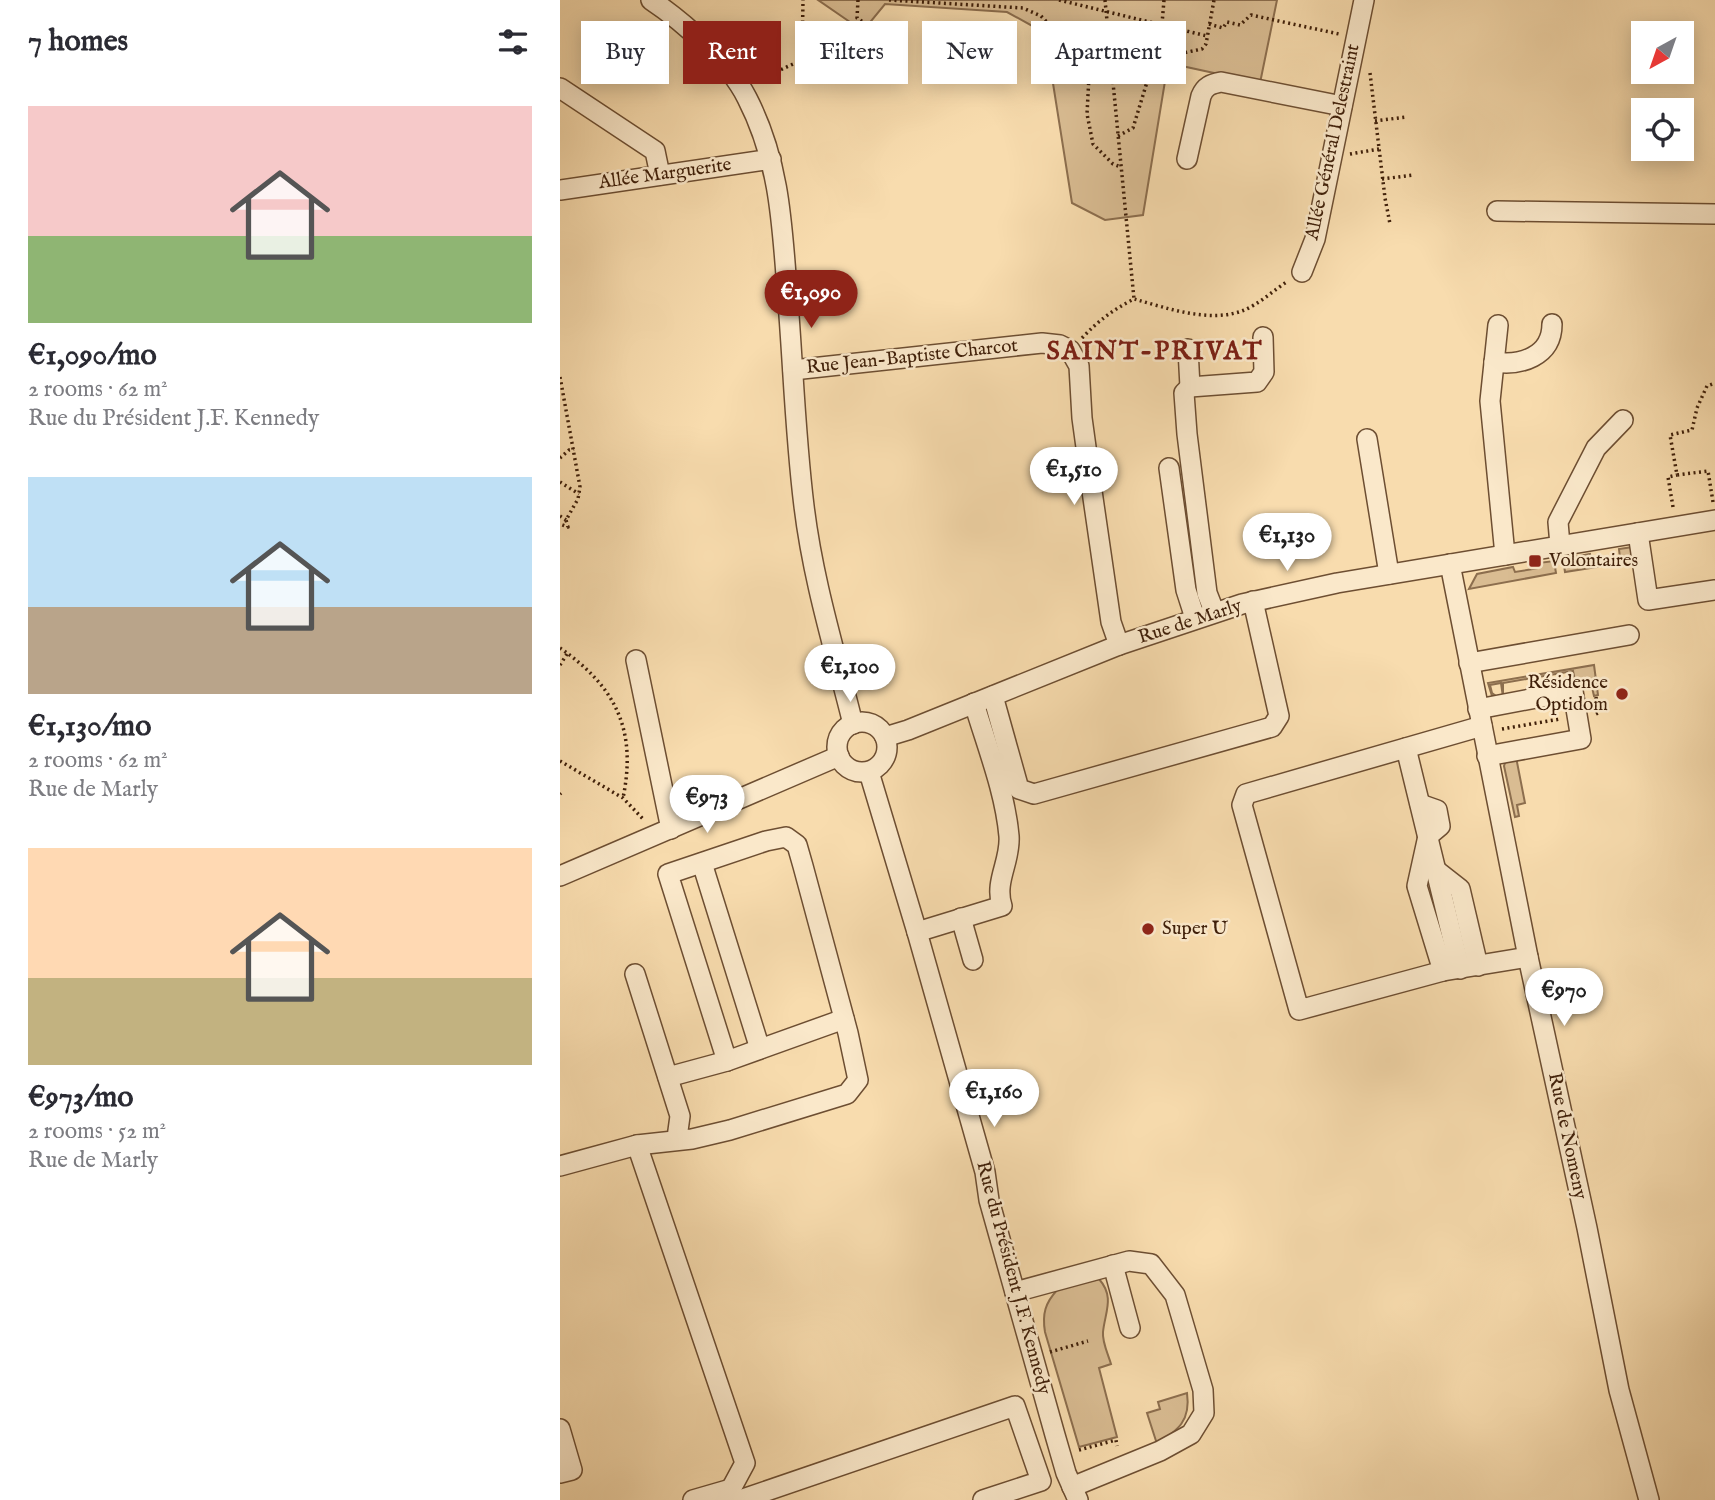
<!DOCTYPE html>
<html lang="en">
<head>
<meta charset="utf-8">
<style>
	body { margin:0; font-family:"IM FELL English",serif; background:#f7f7f7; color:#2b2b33; height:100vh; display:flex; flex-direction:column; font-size:26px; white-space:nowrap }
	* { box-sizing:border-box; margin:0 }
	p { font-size:23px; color:#7c7c81 }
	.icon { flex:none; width:38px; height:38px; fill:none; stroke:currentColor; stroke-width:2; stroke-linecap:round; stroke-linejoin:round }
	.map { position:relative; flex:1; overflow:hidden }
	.details { display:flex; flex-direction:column; background:#fff; width:560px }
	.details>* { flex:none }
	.banner { position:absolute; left:21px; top:21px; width:665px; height:63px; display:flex; gap:14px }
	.needle { width:46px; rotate:220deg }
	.buttons { position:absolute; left:1071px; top:21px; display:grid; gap:14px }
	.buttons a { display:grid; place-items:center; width:63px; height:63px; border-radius:0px; background:#fff; box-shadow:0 4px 18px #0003; font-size:35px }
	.price { position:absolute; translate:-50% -60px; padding:0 16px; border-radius:24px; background:#fff; color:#222; font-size:23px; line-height:46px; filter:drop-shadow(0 2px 4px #0008) }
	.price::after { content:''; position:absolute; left:50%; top:42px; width:21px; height:16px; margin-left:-10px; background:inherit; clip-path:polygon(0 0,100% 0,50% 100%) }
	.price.current { background:#8f2418; color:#fff }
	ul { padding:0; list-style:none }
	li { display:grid; align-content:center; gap:14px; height:371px; padding:0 28px }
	li span { display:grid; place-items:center; height:217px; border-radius:0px; color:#555 }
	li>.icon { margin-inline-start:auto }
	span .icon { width:126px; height:126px; fill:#fffc; stroke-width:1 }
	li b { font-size:30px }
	h2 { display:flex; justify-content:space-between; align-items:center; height:84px; padding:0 28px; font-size:30px }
	.chip { padding:0 24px; border-radius:0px; background:#fff; box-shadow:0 4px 18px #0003; font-size:24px; line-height:63px }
	.chip.current { background:#8f2418; color:#fff }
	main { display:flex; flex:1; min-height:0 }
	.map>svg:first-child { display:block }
	.green { fill:#d9bc92; stroke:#8c6e4e; stroke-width:2 }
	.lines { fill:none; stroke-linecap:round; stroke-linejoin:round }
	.minor-casing { stroke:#6d4e32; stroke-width:22 }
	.path { stroke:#3f1f09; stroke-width:3.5; stroke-dasharray:2 3.5; stroke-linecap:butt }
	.minor { stroke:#fae8ca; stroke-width:19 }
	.poi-dot { fill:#8f2418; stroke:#fae8ca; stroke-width:2.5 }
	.labels { text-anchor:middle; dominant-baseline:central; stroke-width:5; stroke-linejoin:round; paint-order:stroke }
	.street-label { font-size:19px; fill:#3f1f09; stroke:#fae8ca }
	.poi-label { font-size:19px; fill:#3f1f09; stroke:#fae8ca; text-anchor:start }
	.district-label { font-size:26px; font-weight:bold; letter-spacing:2px; fill:#7a1f14; stroke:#fae8ca }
</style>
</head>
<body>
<main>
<section class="details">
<h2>7 homes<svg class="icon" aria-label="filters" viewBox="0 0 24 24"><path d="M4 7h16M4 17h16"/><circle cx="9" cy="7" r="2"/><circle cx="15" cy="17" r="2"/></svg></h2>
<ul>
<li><span style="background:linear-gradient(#f6c9c9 60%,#8fb573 0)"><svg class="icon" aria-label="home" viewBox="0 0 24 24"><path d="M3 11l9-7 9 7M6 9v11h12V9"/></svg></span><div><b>€1,090/mo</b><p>2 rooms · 62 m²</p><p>Rue du Président J.F. Kennedy</p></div></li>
<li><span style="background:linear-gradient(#bfe0f5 60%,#b9a48a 0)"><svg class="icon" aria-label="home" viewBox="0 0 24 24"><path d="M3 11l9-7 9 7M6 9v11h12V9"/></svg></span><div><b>€1,130/mo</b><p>2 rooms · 62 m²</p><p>Rue de Marly</p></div></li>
<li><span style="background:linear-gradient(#ffd9b3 60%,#c2b280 0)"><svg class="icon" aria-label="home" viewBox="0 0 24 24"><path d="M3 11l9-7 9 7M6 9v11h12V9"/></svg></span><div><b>€973/mo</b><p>2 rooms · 52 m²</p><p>Rue de Marly</p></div></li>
</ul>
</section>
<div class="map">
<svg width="1155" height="1500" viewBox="0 0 1155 1500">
	<rect width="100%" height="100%" fill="#f8dcae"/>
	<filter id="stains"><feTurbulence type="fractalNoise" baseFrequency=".00286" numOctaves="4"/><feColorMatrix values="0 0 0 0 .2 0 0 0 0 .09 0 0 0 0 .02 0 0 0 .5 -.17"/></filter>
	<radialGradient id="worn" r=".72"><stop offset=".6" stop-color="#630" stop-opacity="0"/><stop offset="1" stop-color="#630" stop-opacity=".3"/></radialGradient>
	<g class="green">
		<polygon points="258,0 717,0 700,83 608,63 583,215 545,220 512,203 485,33 447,12 325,4 303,31"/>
		<polygon points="1073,547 1075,561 1005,572 1003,559 1030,554 1032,563 1060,558 1059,549"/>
		<polygon points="994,561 996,573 909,589 917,574 953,567 955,572 979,568 978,563"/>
		<polygon points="1034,665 1038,695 1034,696 1031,683 1016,685 1013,671 943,683 943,697 941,683 930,685 932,693 936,696 932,696 928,683"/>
		<polygon points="956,757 965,803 957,805 959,816 955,817 944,766 946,760"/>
		<path d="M539,1279C555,1297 545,1312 543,1332C542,1342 548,1354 551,1364L539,1368L557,1437L519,1447L485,1332C482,1314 485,1303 498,1289Z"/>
		<path d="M627,1393C631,1421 618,1430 597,1444L587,1413L600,1409L598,1402Z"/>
	</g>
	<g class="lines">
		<g class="minor-casing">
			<g id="minor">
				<path d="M91,0C124,22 169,62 187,98C219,160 222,221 227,289C233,361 235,434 244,506C253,581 275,651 293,724"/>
				<polyline points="0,88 95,151 100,175"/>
				<path d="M627,159L641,96C645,86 651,84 661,82L782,106"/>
				<polyline points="0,190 211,159"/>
				<polyline points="937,211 1155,214"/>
				<polyline points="742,272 755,239 804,0"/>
				<polyline points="938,325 930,401 945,555"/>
				<polyline points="628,349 630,387"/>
				<path d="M934,362C960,366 992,357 992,324"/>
				<polyline points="233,370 482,343 500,345 510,350 519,366 522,418 533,498 551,622 559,645"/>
				<polyline points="807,439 829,574"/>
				<polyline points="609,468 626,590 635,618"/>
				<polyline points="1078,533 1088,600 1155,590"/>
				<polyline points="1000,545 998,522 1036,448 1063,420"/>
				<polyline points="890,564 968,957 1027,1228 1059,1390 1089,1500"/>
				<polyline points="654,611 647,593 627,434 624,393 630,387 697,382 704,372 703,337"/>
				<polyline points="76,660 111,829"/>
				<polyline points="909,663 1069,635"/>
				<polyline points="433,696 459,789 474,794 712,727 719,716 693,601"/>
				<polyline points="918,709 1013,691 1021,739 927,756"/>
				<circle cx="302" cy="747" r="25"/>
				<polyline points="922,726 686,794 682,805 739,1010 883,971 968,957"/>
				<polyline points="325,737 348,730 559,645 682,604 777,583 1155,520"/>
				<polyline points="846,748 900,969"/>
				<polyline points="309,772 357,932 425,1172 429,1200 495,1435 506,1473 518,1500"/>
				<polyline points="860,804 877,810 880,826 868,836 857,886 883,971"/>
				<polyline points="142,863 200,1049"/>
				<polyline points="877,871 900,889 918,966"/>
				<polyline points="0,876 279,756"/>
				<polyline points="401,918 413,960"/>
				<path d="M357,932L442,906C434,881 451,861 449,836C445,791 427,747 414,703"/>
				<polyline points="75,974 120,1116 117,1138"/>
				<polyline points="108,1077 167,1061 284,1019"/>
				<polyline points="77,1145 185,1463 171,1489 174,1500"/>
				<polyline points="0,1166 77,1145 132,1139 170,1130 287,1094 298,1080 288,1033 243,866 237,845 226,837 206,841 108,874 167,1061"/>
				<polyline points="553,1265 570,1328"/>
				<polyline points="455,1292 569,1261 591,1264 615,1295 643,1390 644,1413 631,1434 600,1451 512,1487"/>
				<polyline points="0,1429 12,1470 0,1473"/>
				<polyline points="133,1500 171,1489"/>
				<polyline points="180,1500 455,1406 481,1481 423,1500"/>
			</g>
		</g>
		<g class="path">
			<polyline points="298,0 297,18 306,24"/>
			<polyline points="329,0 463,8 481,16 499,35 524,53 528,61 529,76 527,114 533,144 553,164 561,167"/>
			<polyline points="499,0 647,36"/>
			<polyline points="545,0 574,299"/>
			<polyline points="591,22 586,42 594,59"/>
			<polyline points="602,24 604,0"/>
			<polyline points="649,24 663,28 667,22 680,25 691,15 779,34"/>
			<polyline points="528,61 550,62"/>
			<polyline points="810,73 825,198 830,224"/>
			<polyline points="196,81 242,60 243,0"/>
			<polyline points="815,121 846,117"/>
			<polyline points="558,136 573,128 594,59 642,49 646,44 654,0"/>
			<polyline points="790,154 819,149"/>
			<polyline points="822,179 854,175"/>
			<path d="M522,338C538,321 554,309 574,299C607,308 648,323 682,311C698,305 714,290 728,281"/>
			<polyline points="0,377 20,487 18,499 6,520 8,527 0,524"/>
			<polyline points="0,458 9,450 14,449"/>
			<polyline points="0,482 19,494"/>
			<polyline points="1153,502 1148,471 1117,475 1110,435 1132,430 1137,408 1147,386 1155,383"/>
			<polyline points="1113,507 1108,477 1117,475"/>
			<polyline points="0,516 6,520"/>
			<path d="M0,648C56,687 77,730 63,798"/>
			<polyline points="0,665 7,654"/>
			<polyline points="1036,714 1038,713 1036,697"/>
			<polyline points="942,729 1000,719"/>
			<polyline points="0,761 63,798 84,820"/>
			<polyline points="0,794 1,793"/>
			<polyline points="490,1352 528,1341"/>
			<polyline points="519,1450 556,1440 557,1446"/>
		</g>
		<use href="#minor" class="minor"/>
	</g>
	<g class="poi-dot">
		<rect x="968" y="554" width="14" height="14" rx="3.5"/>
		<circle cx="1062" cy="694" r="7"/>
		<circle cx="588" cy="929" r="7"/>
	</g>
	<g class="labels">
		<g class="street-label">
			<text transform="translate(773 142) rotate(-78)">Allée Général Delestraint</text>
			<text transform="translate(105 174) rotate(-8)">Allée Marguerite</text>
			<text transform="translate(352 357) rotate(-6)">Rue Jean-Baptiste Charcot</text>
			<text transform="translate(630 622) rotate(-18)">Rue de Marly</text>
			<text transform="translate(1007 1136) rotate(78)">Rue de Nomeny</text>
			<text transform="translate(453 1278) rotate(75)">Rue du Président J.F. Kennedy</text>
		</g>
		<g class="poi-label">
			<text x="989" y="561">Volontaires</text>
			<text x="1048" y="683" text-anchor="end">Résidence<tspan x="1048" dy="22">Optidom</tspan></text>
			<text x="602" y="929">Super U</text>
		</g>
		<g class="district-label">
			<text x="595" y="351">SAINT-PRIVAT</text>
		</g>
	</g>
	<rect width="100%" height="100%" filter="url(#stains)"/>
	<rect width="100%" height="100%" fill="url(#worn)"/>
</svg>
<div class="buttons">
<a><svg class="needle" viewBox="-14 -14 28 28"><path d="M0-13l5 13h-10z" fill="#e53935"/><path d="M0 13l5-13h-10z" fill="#7c7c81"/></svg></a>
<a><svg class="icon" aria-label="locate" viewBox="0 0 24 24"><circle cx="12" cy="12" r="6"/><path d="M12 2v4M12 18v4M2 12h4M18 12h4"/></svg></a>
</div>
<b class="price current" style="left:251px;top:330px">€1,090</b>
<b class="price" style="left:514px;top:507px">€1,510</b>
<b class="price" style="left:727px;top:573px">€1,130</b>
<b class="price" style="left:290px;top:704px">€1,100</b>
<b class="price" style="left:147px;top:835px">€973</b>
<b class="price" style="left:1004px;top:1028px">€970</b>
<b class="price" style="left:434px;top:1129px">€1,160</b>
<div class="banner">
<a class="chip">Buy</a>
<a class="chip current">Rent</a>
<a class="chip">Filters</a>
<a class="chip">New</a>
<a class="chip">Apartment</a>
</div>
</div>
</main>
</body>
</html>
